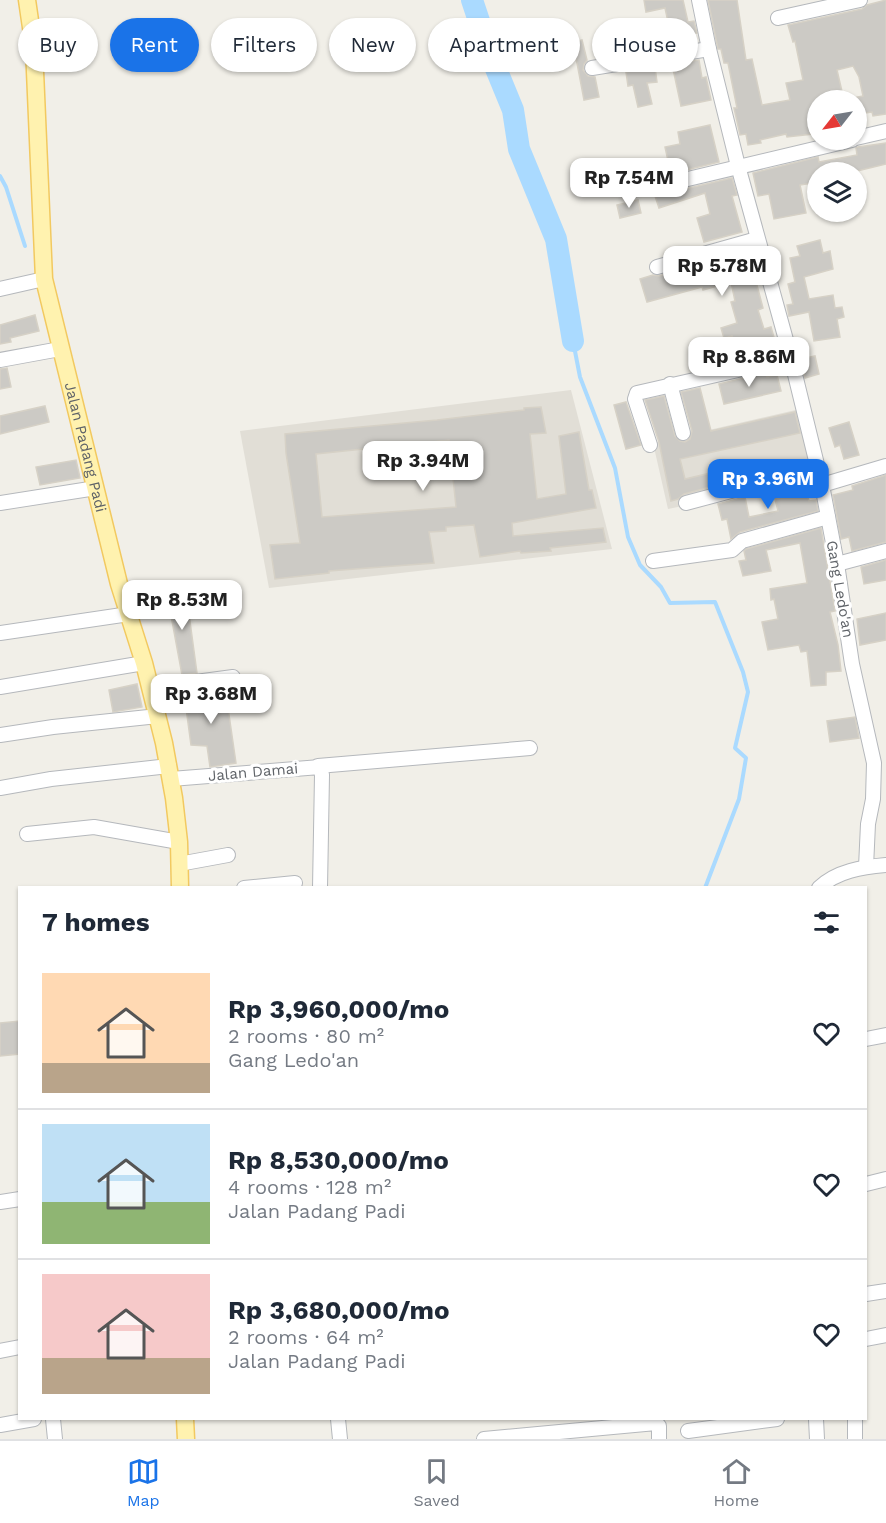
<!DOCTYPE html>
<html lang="en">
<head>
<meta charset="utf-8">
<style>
	body { margin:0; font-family:"Work Sans",sans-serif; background:#f2f2f3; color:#1f2937; height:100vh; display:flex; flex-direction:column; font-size:22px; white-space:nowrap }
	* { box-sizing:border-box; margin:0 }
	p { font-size:20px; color:#747a83 }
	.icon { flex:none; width:33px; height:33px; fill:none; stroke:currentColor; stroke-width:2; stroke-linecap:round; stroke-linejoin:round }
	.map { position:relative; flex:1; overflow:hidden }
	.sheet { position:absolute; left:18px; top:886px; width:849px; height:534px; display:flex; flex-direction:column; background:#fff; border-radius:0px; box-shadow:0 2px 4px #0004 }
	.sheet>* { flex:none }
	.hud { position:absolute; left:18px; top:18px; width:850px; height:54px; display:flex; gap:12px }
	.needle { width:39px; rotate:239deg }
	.fabs { position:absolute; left:807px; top:90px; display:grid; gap:12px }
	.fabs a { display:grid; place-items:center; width:60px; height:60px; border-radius:50%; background:#fff; box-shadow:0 2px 4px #0004; font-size:30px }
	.price { position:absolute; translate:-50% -51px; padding:0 14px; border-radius:12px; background:#fff; color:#222; font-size:20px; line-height:39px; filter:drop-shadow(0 2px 3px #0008) }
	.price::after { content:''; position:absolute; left:50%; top:36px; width:18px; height:14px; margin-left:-9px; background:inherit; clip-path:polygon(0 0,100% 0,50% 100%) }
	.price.on { background:#1a73e8; color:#fff }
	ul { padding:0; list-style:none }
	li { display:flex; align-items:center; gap:18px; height:150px; padding:0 24px }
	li+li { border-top:2px solid #e0e1e3 }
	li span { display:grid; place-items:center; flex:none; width:168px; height:120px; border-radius:0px; color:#555 }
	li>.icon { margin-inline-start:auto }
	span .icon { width:72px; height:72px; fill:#fffc; stroke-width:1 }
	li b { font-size:26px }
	h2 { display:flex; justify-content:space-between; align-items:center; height:72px; padding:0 24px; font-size:26px }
	.chip { padding:0 21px; border-radius:27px; background:#fff; box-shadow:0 2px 4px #0004; font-size:21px; line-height:54px }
	.chip.on { background:#1a73e8; color:#fff }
	.dock { display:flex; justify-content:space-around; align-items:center; height:84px; border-top:2px solid #e0e1e3; background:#fff; font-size:16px; color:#747a83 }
	.dock a { display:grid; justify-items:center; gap:3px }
	.dock .on { color:#1a73e8 }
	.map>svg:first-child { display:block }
	.education { fill:#e1ded6 }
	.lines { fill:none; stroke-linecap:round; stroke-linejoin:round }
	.stream { stroke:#aadaff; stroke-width:4 }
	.river { stroke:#aadaff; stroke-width:22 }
	.building { fill:#cccac5; stroke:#d6d1c6; stroke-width:1.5; fill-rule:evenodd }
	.minor-casing { stroke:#b5b8bc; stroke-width:16 }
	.major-casing { stroke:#f2c960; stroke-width:19 }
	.minor { stroke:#fff; stroke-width:14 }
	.major { stroke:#fff2af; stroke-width:16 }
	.labels { text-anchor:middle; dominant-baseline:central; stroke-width:6; stroke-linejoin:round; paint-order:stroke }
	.street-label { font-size:15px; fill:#5f6368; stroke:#fff }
</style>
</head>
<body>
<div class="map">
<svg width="886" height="1439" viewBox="0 0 886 1439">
	<rect width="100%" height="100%" fill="#f1efe8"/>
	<g class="education">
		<polygon points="571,390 612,549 269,588 240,431"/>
		<polygon points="800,409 815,469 778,479 772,488 668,509 653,443"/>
	</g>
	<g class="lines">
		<g class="stream">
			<polyline points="0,176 6,187 25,246"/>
			<polyline points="573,341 580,377 615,468 628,537 640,565 661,587 670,603 715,602 743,672 748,692 735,748 746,758 739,799 705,888"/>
		</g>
		<polyline class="river" points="472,0 490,54 513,110 519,149 556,239 573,341"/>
	</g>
	<g class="building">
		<polygon points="644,0 683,0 688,22 694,21 697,33 688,35 690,43 668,47 667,41 672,40 665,8 646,12"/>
		<polygon points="708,0 737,0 746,60 752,59 762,105 790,100 786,83 803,80 795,41 793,42 788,25 862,9 867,5 886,0 886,114 873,116 872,112 859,114 857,97 863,96 859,77 853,66 837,70 844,100 818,100 818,128 812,129 813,134 787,137 786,134 760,140 761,143 748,145 746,134 740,135 734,108 737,108 728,63 724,63 721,49 718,49"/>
		<polygon points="582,40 587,60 584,64 583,70 588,76 595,77 599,97 584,100 577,63 570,43"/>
		<polygon points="699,60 702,78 706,77 711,100 681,106 672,64"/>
		<polygon points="655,67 657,82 647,83 652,104 638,107 633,85 628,86 626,72"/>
		<polygon points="710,125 719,162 686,170 684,162 669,165 665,147 680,144 678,132"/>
		<polygon points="886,143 886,164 853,172 818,172 818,182 800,185 806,213 774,219 769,194 758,196 753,173 818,157 819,162 857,155 856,148 858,147"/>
		<polygon points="732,178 737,195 732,196 742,232 704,242 697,218 710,214 705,193 659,208 655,196"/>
		<polygon points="638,200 641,213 620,218 617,205"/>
		<polygon points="820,240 823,253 830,251 833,269 804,277 809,299 833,295 835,308 842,307 844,317 837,319 840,337 814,341 809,312 789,316 787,305 793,304 788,284 795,282 790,258 800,256 797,246"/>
		<polygon points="748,251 763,308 758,310 764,329 771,327 775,341 771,342 775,352 755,357 752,347 736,351 732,336 724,338 721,328 737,323 731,302 735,301 731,282 703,290 702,287 647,302 640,279 653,275 659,276"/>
		<polygon points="35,315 39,331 10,338 11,342 0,344 0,325"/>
		<polygon points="815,356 819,374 805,378 801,359"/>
		<polygon points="7,368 11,387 0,389 0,369"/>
		<polygon points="765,373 767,377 777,375 781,391 724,404 719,384"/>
		<polygon points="700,388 711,431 795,412 800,433 680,459 685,479 757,462 760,474 684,494 678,499 671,501 659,442 645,400 664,396 675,436 680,441 685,442 690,439 692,431 681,392"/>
		<polygon points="626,402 641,445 626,449 614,405"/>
		<polygon points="45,406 49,422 0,434 0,416"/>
		<path d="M541,407L546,433L530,434L537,499L566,494L559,436L579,432L589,490H592L596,508L512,523L513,536L603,528L606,542L550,548L551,551L521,553L520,551L480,557L474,525L446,527V531L429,532L434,563L329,571V573L275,579L270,545L300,543L286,453L285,434L437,420L524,410V408ZM449,440L456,507L322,517L316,454Z"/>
		<polygon points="849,422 859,455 844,459 840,445 835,447 829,428"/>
		<polygon points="76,460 80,478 40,485 36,467"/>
		<polygon points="886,475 886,542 852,551 849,537 841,539 833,495 853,490 852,486"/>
		<polygon points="803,481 809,501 816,500 818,511 740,532 731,539 727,519 722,520 718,504 745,497 749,517 778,511 775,499 787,495 784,486"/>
		<polygon points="821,528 835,611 830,612 838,645 841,671 826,672 826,685 811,686 807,651 801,652 799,645 768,650 762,622 778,619 774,599 771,600 770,589 807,583 800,543 766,550 771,571 743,576 739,561 746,560 744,551 746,549"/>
		<polygon points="886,560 886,580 864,584 861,567"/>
		<polygon points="186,592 197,673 182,675 170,610 165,610 163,596"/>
		<polygon points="886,613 886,640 860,645 857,619"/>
		<polygon points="137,684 142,707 113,712 109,690"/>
		<polygon points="225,687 236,763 210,767 207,746 191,745 184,693"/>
		<polygon points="855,717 859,738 830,742 827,721"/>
		<polygon points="20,1021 20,1054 0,1056 0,1023"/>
	</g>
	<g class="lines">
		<g class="minor-casing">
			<g id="minor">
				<polyline points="699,0 709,49 738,166 791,358 822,485 837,564 852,664 874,763 873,799 868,824 866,867"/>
				<polyline points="778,18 860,0"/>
				<polyline points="592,68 709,49"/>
				<polyline points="856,138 886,131"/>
				<polyline points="650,188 852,140"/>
				<polyline points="657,267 757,239"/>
				<polyline points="0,289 44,279"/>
				<polyline points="0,360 60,349"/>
				<polyline points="670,384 683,433"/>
				<polyline points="650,445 635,399 637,393 791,358"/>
				<polyline points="822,485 886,466"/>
				<polyline points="0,503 96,488"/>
				<polyline points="686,503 817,468"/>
				<polyline points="653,561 732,550 742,541 828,517"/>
				<polyline points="837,564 886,551"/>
				<polyline points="0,633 129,614"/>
				<polyline points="0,687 144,663"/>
				<polyline points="151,688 233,677"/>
				<polyline points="0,735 53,727 158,716"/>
				<polyline points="318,766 530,748"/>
				<polyline points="171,779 320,767 322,775 320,888"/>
				<polyline points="0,788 51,779 169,766"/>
				<polyline points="27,834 94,827 179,842"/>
				<polyline points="179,864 228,855"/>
				<polyline points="244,888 295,883"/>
				<path d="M819,888C836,871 863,867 886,865"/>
				<polyline points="866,1039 886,1035"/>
				<polyline points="866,1184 886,1179"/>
				<polyline points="0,1202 20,1199"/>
				<polyline points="866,1294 886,1291"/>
				<polyline points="866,1339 886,1335"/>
				<polyline points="0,1351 20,1347"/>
				<polyline points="53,1419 55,1439"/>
				<polyline points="338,1419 340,1439"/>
				<polyline points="816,1419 817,1439"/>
				<polyline points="855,1419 855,1439"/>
				<polyline points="0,1425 34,1419"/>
				<polyline points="688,1431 777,1419"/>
				<polyline points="484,1439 656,1423 659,1426 659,1439"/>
			</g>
		</g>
		<g class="major-casing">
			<g id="major">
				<path id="s1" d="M27,0L34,48L44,279L119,584L144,663L164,743L174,798L179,842L180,888"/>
				<polyline points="185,1419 186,1439"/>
			</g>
		</g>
		<use href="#minor" class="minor"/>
		<use href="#major" class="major"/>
	</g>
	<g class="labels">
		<g class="street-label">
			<text stroke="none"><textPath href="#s1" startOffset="453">Jalan Padang Padi</textPath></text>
			<text transform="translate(840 589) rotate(80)">Gang Ledo'an</text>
			<text transform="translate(253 772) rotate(-5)">Jalan Damai</text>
		</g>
	</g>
</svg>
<div class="fabs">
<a><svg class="needle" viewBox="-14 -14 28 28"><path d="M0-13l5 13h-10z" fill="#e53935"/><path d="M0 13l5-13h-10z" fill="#747a83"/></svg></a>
<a><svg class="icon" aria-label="layers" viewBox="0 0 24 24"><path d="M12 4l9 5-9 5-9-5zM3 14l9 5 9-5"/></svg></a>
</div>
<b class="price" style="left:629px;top:209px">Rp 7.54M</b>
<b class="price" style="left:722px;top:297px">Rp 5.78M</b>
<b class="price" style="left:749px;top:388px">Rp 8.86M</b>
<b class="price" style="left:423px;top:492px">Rp 3.94M</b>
<b class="price on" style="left:768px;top:510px">Rp 3.96M</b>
<b class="price" style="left:182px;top:631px">Rp 8.53M</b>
<b class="price" style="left:211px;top:725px">Rp 3.68M</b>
<div class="hud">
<a class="chip">Buy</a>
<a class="chip on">Rent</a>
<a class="chip">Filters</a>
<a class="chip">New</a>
<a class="chip">Apartment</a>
<a class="chip">House</a>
</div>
<section class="sheet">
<h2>7 homes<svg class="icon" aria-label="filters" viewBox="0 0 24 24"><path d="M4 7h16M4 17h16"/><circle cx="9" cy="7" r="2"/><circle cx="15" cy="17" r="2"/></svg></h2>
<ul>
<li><span style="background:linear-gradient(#ffd9b3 75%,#b9a48a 0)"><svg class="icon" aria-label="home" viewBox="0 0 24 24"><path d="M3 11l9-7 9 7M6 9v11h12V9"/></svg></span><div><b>Rp 3,960,000/mo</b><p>2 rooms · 80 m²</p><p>Gang Ledo'an</p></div><svg class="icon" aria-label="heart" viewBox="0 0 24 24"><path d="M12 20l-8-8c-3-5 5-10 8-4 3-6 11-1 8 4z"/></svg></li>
<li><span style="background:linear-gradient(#bfe0f5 65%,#8fb573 0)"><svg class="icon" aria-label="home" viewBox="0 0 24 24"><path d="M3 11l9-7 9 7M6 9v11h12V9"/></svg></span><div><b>Rp 8,530,000/mo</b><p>4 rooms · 128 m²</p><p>Jalan Padang Padi</p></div><svg class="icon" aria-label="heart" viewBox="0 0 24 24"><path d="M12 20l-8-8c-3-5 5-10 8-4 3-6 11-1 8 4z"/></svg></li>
<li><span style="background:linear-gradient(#f6c9c9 70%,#b9a48a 0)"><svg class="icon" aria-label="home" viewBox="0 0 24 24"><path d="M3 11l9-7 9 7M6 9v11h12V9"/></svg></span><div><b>Rp 3,680,000/mo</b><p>2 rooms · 64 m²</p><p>Jalan Padang Padi</p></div><svg class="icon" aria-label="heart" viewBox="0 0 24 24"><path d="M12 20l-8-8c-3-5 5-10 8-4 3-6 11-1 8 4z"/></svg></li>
</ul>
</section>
</div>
<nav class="dock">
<a class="on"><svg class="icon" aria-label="map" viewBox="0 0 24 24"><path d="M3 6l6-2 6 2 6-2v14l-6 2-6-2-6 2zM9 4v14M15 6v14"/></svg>Map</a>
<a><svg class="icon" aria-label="saved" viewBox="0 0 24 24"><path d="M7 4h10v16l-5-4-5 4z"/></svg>Saved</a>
<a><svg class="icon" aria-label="home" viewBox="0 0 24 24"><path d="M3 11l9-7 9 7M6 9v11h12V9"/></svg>Home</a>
</nav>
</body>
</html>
